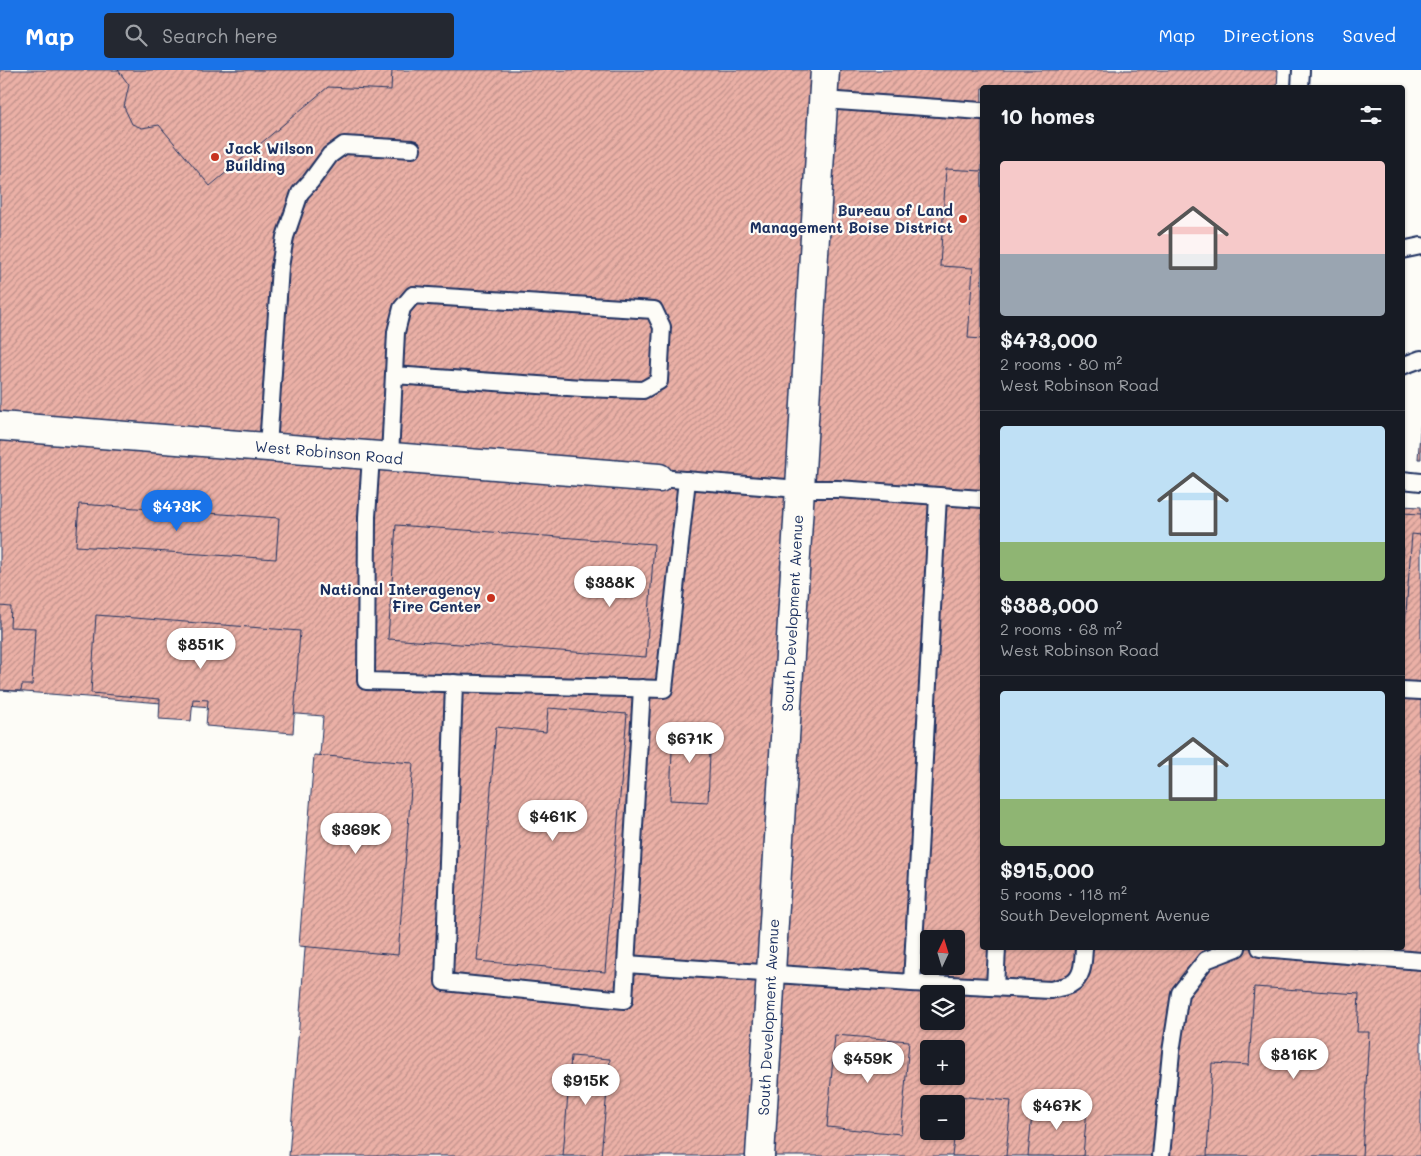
<!DOCTYPE html>
<html lang="en">
<head>
<meta charset="utf-8">
<style>
	body { margin:0; font-family:Mali,sans-serif; background:#242831; color:#f1f3f6; height:100vh; display:flex; flex-direction:column; font-size:19px; white-space:nowrap }
	* { box-sizing:border-box; margin:0 }
	p { font-size:16px; color:#9ea1a6 }
	.icon { flex:none; width:28px; height:28px; fill:none; stroke:currentColor; stroke-width:2; stroke-linecap:round; stroke-linejoin:round }
	.map { position:relative; flex:1; overflow:hidden }
	.panel { position:absolute; left:980px; top:15px; width:425px; height:865px; display:flex; flex-direction:column; background:#171b24; border-radius:5px; box-shadow:0 1px 4px #0004 }
	.panel>* { flex:none }
	.needle { width:32px; rotate:4deg }
	.controls { position:absolute; left:920px; top:860px; display:grid; gap:10px }
	.controls a { display:grid; place-items:center; width:45px; height:45px; border-radius:5px; background:#171b24; box-shadow:0 1px 4px #0004; font-size:25px }
	.price { position:absolute; translate:-50% -42px; padding:0 11px; border-radius:18px; background:#fff; color:#222; font-size:16px; line-height:32px; filter:drop-shadow(0 1px 2px #0008) }
	.price::after { content:''; position:absolute; left:50%; top:30px; width:15px; height:11px; margin-left:-8px; background:inherit; clip-path:polygon(0 0,100% 0,50% 100%) }
	.price.active { background:#1a73e8; color:#fff }
	ul { padding:0; list-style:none }
	li { display:grid; align-content:center; gap:10px; height:265px; padding:0 20px }
	li+li { border-top:1px solid #363941 }
	li span { display:grid; place-items:center; height:155px; border-radius:5px; color:#555 }
	li>.icon { margin-inline-start:auto }
	span .icon { width:90px; height:90px; fill:#fffc; stroke-width:1 }
	li b { font-size:21px }
	h2 { display:flex; justify-content:space-between; align-items:center; height:60px; padding:0 20px; font-size:21px }
	header { display:flex; align-items:center; gap:30px; box-sizing:border-box; height:70px; padding:0 25px; background:#1a73e8; color:#fff }
	header strong { font-size:24px }
	nav { display:flex; gap:28px; margin-inline-start:auto; font-size:18px }
	.search { width:350px; height:45px; background:#242831; display:flex; align-items:center; gap:12px; box-sizing:border-box; padding:0 18px; border-radius:5px; color:#9ea1a6; font-size:19px }
	.map>svg:first-child { display:block }
	.building { fill:url(#building-hatch); stroke:#1b2f5e; fill-rule:evenodd }
	.lines { fill:none; stroke-linecap:round; stroke-linejoin:round }
	.lane-casing { stroke:#1b2f5e; stroke-width:20 }
	.street-casing { stroke:#1b2f5e; stroke-width:31 }
	.secondary-casing { stroke:#1b2f5e; stroke-width:31 }
	.lane { stroke:#fdfcf7; stroke-width:16 }
	.street { stroke:#fdfcf7; stroke-width:28 }
	.secondary { stroke:#fdfcf7; stroke-width:28 }
	.poi-dot { fill:#c8321e; stroke:#fdfcf7; stroke-width:2 }
	.labels { text-anchor:middle; dominant-baseline:central; stroke-width:4.5; stroke-linejoin:round; paint-order:stroke }
	.poi-label { font-size:15px; font-weight:bold; fill:#1b2f5e; stroke:#fdfcf7; text-anchor:end }
	.street-label { font-size:15px; fill:#1b2f5e; stroke:#fdfcf7 }
</style>
</head>
<body>
<header>
<strong>Map</strong>
<div class="search"><svg class="icon" aria-label="search" viewBox="0 0 24 24"><circle cx="10" cy="10" r="6"/><path d="M15 15l6 6"/></svg>Search here</div>
<nav><a>Map</a><a>Directions</a><a>Saved</a></nav>
</header>
<div class="map">
<svg width="1421" height="1086" viewBox="0 0 1421 1086">
	<defs>
		<pattern id="building-hatch" width="6" height="6" patternUnits="userSpaceOnUse" patternTransform="scale(1.25)"><rect width="6" height="6" fill="#ebb0a6"/><path d="M-1 1l2-2M0 6l6-6M5 7l2-2" fill="none" stroke="#be908a"/></pattern>
	</defs>
	<rect width="100%" height="100%" fill="#fdfcf7"/>
	<filter id="ink" filterUnits="userSpaceOnUse"><feTurbulence type="fractalNoise" baseFrequency=".02" numOctaves="2"/><feDisplacementMap in="SourceGraphic" scale="10" xChannelSelector="R" yChannelSelector="G"/><feConvolveMatrix kernelMatrix="1 2 1 2 8 2 1 2 1" color-interpolation-filters="sRGB"/></filter>
	<g filter="url(#ink)">
		<g class="building">
			<path d="M0,0H1278L1277,18H982V878H1402V436L1421,437V1086H289L323,646L0,620ZM929,869H956V896H929ZM929,924H956V951H929ZM929,979H956V1006H929ZM929,1034H956V1061H929Z"/>
			<polygon points="118,0 392,0 391,20 328,17 210,116 159,55 142,58 132,54 124,37 129,15"/>
			<polygon points="946,99 982,101 982,269 968,268 973,198 940,196"/>
			<polygon points="1421,348 1421,389 1418,389"/>
			<polygon points="79,434 279,448 276,489 76,476"/>
			<polygon points="1402,443 1421,444 1421,465 1412,464 1403,581"/>
			<polygon points="396,455 654,474 646,587 388,569"/>
			<polygon points="0,536 11,537 10,557 35,558 32,615 22,615 21,621 0,620"/>
			<polygon points="96,545 300,561 293,663 206,656 208,630 193,629 191,651 159,649 160,629 91,623"/>
			<polygon points="548,638 627,644 605,902 477,891 496,657 546,662"/>
			<polygon points="673,656 711,658 708,732 670,730"/>
			<polygon points="314,685 413,693 398,885 299,876"/>
			<polygon points="1254,917 1359,924 1357,962 1369,962 1362,1086 1207,1086 1212,993 1249,995"/>
			<polygon points="835,965 909,971 901,1064 827,1057"/>
			<polygon points="571,986 610,989 601,1086 563,1086"/>
			<polygon points="957,1026 1011,1031 1006,1086 952,1086 955,1061 956,1061"/>
			<polygon points="1033,1033 1087,1038 1083,1086 1028,1086"/>
		</g>
		<g class="lines">
			<g class="lane-casing">
				<g id="lane">
					<polyline points="1300,18 1301,0"/>
					<polyline points="823,30 982,41"/>
					<polyline points="1402,180 1421,176"/>
					<polyline points="1402,296 1421,289"/>
					<polyline points="268,377 280,197 285,167 300,123 311,111 330,85 344,75 412,79"/>
					<polyline points="371,386 367,447 366,611 664,619 687,410"/>
					<polyline points="390,387 396,262 402,238 413,225 654,240 662,257 659,311 643,320 582,318 394,305"/>
					<polyline points="659,408 799,419 838,419 982,429"/>
					<polyline points="1402,410 1421,412"/>
					<polyline points="454,613 444,912 624,930 642,618"/>
					<polyline points="1402,620 1421,621"/>
					<polyline points="1260,878 1421,891"/>
					<path d="M626,894L912,913L1051,920C1057,918 1065,917 1071,914C1084,907 1083,890 1084,878"/>
					<polyline points="912,913 938,426"/>
					<polyline points="995,917 997,878"/>
					<polyline points="1161,1086 1171,982 1180,923 1206,890 1237,878"/>
				</g>
			</g>
			<g class="street-casing">
				<polyline id="street" points="0,356 659,408"/>
			</g>
			<g class="secondary-casing">
				<polyline id="secondary" points="760,1086 825,0"/>
			</g>
			<use href="#lane" class="lane"/>
			<use href="#street" class="street"/>
			<use href="#secondary" class="secondary"/>
		</g>
	</g>
	<g class="poi-dot">
		<circle cx="215" cy="87" r="5"/>
		<circle cx="963" cy="149" r="5"/>
		<circle cx="491" cy="528" r="5"/>
	</g>
	<g class="labels">
		<g class="poi-label">
			<text x="225" y="78" text-anchor="start">Jack Wilson<tspan x="225" dy="17">Building</tspan></text>
			<text x="953" y="140">Bureau of Land<tspan x="953" dy="17">Management Boise District</tspan></text>
			<text x="481" y="519">National Interagency<tspan x="481" dy="17">Fire Center</tspan></text>
		</g>
		<g class="street-label">
			<text transform="translate(329 382) rotate(5)">West Robinson Road</text>
			<text transform="translate(792 543) rotate(-87)">South Development Avenue</text>
			<text transform="translate(768 947) rotate(-87)">South Development Avenue</text>
		</g>
	</g>
</svg>
<div class="controls">
<a><svg class="needle" viewBox="-14 -14 28 28"><path d="M0-13l5 13h-10z" fill="#e53935"/><path d="M0 13l5-13h-10z" fill="#9ea1a6"/></svg></a>
<a><svg class="icon" aria-label="layers" viewBox="0 0 24 24"><path d="M12 4l9 5-9 5-9-5zM3 14l9 5 9-5"/></svg></a>
<a>+</a>
<a>−</a>
</div>
<b class="price active" style="left:177px;top:462px">$473K</b>
<b class="price" style="left:610px;top:538px">$388K</b>
<b class="price" style="left:201px;top:600px">$851K</b>
<b class="price" style="left:690px;top:694px">$671K</b>
<b class="price" style="left:553px;top:772px">$461K</b>
<b class="price" style="left:356px;top:785px">$369K</b>
<b class="price" style="left:1294px;top:1010px">$816K</b>
<b class="price" style="left:868px;top:1014px">$459K</b>
<b class="price" style="left:586px;top:1036px">$915K</b>
<b class="price" style="left:1057px;top:1061px">$467K</b>
<section class="panel">
<h2>10 homes<svg class="icon" aria-label="filters" viewBox="0 0 24 24"><path d="M4 7h16M4 17h16"/><circle cx="9" cy="7" r="2"/><circle cx="15" cy="17" r="2"/></svg></h2>
<ul>
<li><span style="background:linear-gradient(#f6c9c9 60%,#9aa5b1 0)"><svg class="icon" aria-label="home" viewBox="0 0 24 24"><path d="M3 11l9-7 9 7M6 9v11h12V9"/></svg></span><div><b>$473,000</b><p>2 rooms · 80 m²</p><p>West Robinson Road</p></div></li>
<li><span style="background:linear-gradient(#bfe0f5 75%,#8fb573 0)"><svg class="icon" aria-label="home" viewBox="0 0 24 24"><path d="M3 11l9-7 9 7M6 9v11h12V9"/></svg></span><div><b>$388,000</b><p>2 rooms · 68 m²</p><p>West Robinson Road</p></div></li>
<li><span style="background:linear-gradient(#bfe0f5 70%,#8fb573 0)"><svg class="icon" aria-label="home" viewBox="0 0 24 24"><path d="M3 11l9-7 9 7M6 9v11h12V9"/></svg></span><div><b>$915,000</b><p>5 rooms · 118 m²</p><p>South Development Avenue</p></div></li>
</ul>
</section>
</div>
</body>
</html>
